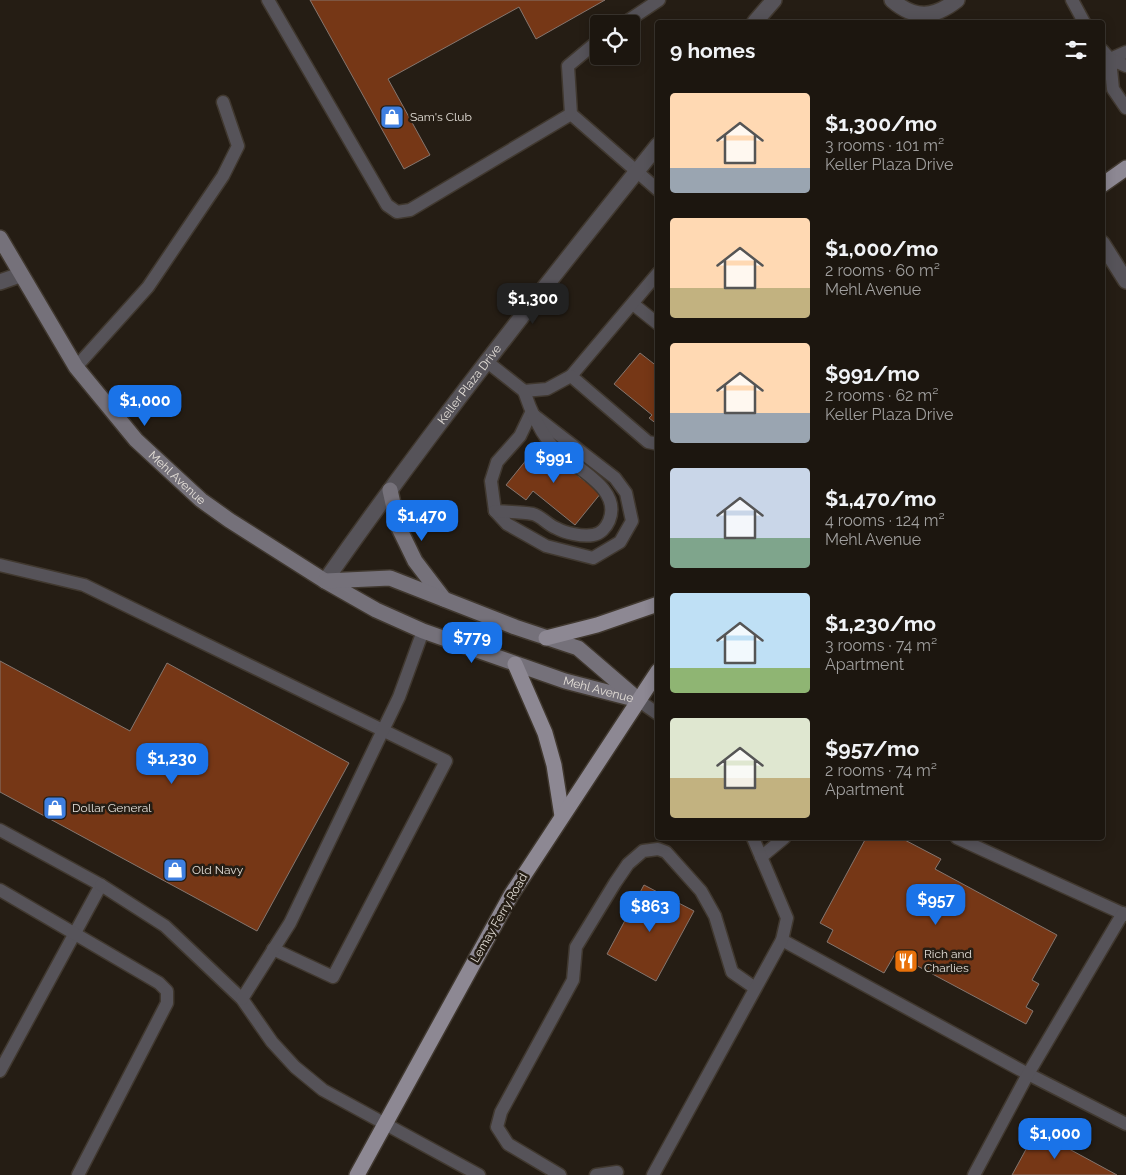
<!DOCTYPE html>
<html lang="en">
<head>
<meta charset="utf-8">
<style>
	body { margin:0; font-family:Raleway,sans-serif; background:#251f18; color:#f1f3f6; height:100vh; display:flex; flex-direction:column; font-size:19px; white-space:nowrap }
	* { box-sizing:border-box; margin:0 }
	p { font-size:16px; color:#a09f9e }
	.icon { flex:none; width:28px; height:28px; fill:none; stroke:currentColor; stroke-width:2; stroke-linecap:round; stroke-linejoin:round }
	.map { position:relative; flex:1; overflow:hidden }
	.details { position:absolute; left:655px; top:20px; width:450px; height:820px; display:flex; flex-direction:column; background:#1c160f; border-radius:5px; box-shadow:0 2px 12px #0003,0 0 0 1px #3a352f }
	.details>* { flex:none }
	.tools { position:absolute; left:590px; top:15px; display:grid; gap:10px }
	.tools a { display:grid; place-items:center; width:50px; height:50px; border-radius:5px; background:#1c160f; box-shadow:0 2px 12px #0003,0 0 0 1px #3a352f; font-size:25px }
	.price { position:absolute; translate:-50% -42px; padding:0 11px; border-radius:10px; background:#1a73e8; color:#fff; font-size:16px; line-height:32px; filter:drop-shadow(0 1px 2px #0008) }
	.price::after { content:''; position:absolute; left:50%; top:30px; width:15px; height:11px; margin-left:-8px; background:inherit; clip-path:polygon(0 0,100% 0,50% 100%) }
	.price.selected { background:#222; color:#fff }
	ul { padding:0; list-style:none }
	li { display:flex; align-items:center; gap:15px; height:125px; padding:0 15px }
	li span { display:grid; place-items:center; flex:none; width:140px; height:100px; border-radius:5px; color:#555 }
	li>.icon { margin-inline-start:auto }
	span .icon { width:60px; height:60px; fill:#fffc; stroke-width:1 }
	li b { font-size:21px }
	h2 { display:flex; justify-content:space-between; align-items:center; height:60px; padding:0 15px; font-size:21px }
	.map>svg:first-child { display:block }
	.building { fill:#763716; stroke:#85766f }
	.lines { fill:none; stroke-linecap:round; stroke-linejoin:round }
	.lane-casing { stroke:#40382f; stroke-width:15 }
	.street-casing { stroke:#40382f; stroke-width:18 }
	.secondary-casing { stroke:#40382f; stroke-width:18 }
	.primary-casing { stroke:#40382f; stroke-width:18 }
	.lane { stroke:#565359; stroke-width:12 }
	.street { stroke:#565359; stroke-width:15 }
	.secondary { stroke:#75717a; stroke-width:15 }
	.primary { stroke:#8d8893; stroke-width:15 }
	.labels { text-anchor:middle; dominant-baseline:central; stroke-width:5; stroke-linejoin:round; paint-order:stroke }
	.poi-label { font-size:12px; fill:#e4dfd8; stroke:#251d14; text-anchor:start }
	.street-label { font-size:12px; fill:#e4dfd8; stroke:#251d14 }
</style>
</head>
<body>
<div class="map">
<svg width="1126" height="1175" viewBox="0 0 1126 1175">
	<rect width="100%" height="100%" fill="#251d14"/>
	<g class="building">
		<polygon points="310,0 605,0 536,39 519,7 388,79 430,155 404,169"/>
		<polygon points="640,353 658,367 658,425 649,418 652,415 614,384"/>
		<polygon points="540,443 567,464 582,471 578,476 601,493 575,525 533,491 526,500 506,485"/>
		<polygon points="0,661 130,731 167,663 349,763 257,931 0,792"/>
		<polygon points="866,838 901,838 941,859 935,869 1057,935 1032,980 1039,984 1026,1007 1033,1011 1026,1024 895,954 884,973 827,942 833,930 820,923"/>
		<polygon points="644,885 694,911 656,981 607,954"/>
		<polygon points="1036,1131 1117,1175 1012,1175"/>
	</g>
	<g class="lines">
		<g class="lane-casing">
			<g id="lane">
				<polyline points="268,0 387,205 397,212 410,210 571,114"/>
				<polyline points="1072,0 1084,22"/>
				<polyline points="623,24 659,0"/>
				<polyline points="599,40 568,66 571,114 658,190"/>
				<polyline points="1102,50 1110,59 1126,52"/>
				<polyline points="1126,66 1110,59 1113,89 1126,108"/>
				<polyline points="633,304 658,324"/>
				<polyline points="486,361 524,391 547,389 571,376 658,273"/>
				<polyline points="76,367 148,287 223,176 238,146 223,102"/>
				<polyline points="571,376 648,442 658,444"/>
				<polygon points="531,413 615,478 626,493 632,521 620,542 593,558 546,546 507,524 495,511 491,481 497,462 520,436"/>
				<path d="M495,511C507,512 521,512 533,514C541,516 548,525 556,528C565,533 582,537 593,535C600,534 606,528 609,521C624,485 565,465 549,442C537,426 530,409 524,391"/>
				<polyline points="0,565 84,585 446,761 333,977 273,949"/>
				<polyline points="638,700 658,714"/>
				<polyline points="0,830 101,885 0,1071"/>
				<polyline points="957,838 1126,915"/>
				<polyline points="761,857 784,838"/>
				<polyline points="101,885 165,926 242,999 272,1042 295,1067 323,1090 479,1175"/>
				<polyline points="0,890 159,983 167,991 167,1003 78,1175"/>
				<polyline points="782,940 1028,1074 1126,1124"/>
				<polyline points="242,999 290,923 399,697 423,631"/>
				<polyline points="560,1175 508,1144 497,1127 501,1112 573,980 576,947 615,883 628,864 643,851 658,849 666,852 701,891 715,916 732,972 755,988"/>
				<polyline points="596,1175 617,1172"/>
				<polyline points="653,1175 782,940 787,918 753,838"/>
				<polyline points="974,1175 1028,1074 1123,913"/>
			</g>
		</g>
		<g class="street-casing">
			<g id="street">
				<path d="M892,0C915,20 934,18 957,0"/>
				<polyline points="755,22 774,0"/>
				<polyline points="1102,243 1126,281"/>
				<polyline points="0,282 20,275"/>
				<path id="s1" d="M325,581C430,431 543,288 658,145"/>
			</g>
		</g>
		<g class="secondary-casing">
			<g id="secondary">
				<path id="s2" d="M0,238L76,367L136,440L201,500L229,520L325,581L376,610L423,631L565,681L638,700"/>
				<polyline points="390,490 398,526 415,561 444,599"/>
				<polyline points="325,581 390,578 515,627 578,648 635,697"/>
			</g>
		</g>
		<g class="primary-casing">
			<g id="primary">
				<polyline points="1102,185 1126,168"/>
				<polyline points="546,638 597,625 658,604"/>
				<polyline points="515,664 545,733 554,765 562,816"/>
				<polyline points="357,1175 511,895 658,671"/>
			</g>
		</g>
		<use href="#lane" class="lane"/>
		<use href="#street" class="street"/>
		<use href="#secondary" class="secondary"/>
		<use href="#primary" class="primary"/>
	</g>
	<defs>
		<g id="shop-square" transform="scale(1.25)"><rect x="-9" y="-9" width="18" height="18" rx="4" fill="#3f7fe0" stroke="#251d14"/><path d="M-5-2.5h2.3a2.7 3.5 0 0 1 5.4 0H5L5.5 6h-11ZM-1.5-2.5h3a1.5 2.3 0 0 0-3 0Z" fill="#fff"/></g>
		<g id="restaurant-square" transform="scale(1.25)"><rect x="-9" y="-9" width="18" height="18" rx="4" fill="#e8710a" stroke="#251d14"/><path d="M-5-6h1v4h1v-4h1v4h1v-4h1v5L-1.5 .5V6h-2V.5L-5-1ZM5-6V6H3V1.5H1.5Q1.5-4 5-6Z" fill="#fff"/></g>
	</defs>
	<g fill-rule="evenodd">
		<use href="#shop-square" x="392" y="117"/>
		<use href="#shop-square" x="55" y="808"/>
		<use href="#shop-square" x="175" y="870"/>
		<use href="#restaurant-square" x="906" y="961"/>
	</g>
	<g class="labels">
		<g class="poi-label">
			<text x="410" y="117">Sam's Club</text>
			<text x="72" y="808">Dollar General</text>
			<text x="192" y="870">Old Navy</text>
			<text x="924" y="954">Rich and<tspan x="924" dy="14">Charlies</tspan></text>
		</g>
		<g class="street-label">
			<text stroke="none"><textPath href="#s1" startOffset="244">Keller Plaza Drive</textPath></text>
			<text stroke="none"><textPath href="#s2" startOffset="300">Mehl Avenue</textPath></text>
			<text stroke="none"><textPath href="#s2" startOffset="776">Mehl Avenue</textPath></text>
			<text transform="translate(499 918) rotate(-60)">Lemay Ferry Road</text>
		</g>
	</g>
</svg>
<div class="tools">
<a><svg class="icon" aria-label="locate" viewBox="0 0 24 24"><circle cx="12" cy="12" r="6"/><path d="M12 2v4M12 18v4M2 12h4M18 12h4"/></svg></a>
</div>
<b class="price selected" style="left:533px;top:325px">$1,300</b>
<b class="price" style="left:145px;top:427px">$1,000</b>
<b class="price" style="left:554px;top:484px">$991</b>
<b class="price" style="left:422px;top:542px">$1,470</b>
<b class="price" style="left:472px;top:664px">$779</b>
<b class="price" style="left:172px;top:785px">$1,230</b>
<b class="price" style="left:936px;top:926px">$957</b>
<b class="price" style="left:650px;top:933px">$863</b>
<b class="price" style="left:1055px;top:1160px">$1,000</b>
<section class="details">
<h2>9 homes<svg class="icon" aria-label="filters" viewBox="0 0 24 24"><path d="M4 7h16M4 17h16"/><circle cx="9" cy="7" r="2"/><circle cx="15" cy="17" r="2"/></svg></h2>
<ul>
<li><span style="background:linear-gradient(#ffd9b3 75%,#9aa5b1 0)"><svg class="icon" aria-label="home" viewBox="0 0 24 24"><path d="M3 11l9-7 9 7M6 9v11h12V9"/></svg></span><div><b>$1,300/mo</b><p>3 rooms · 101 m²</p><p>Keller Plaza Drive</p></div></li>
<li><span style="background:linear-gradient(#ffd9b3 70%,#c2b280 0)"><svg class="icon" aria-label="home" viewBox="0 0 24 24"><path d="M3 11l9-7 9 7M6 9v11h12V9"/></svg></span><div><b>$1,000/mo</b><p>2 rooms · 60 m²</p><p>Mehl Avenue</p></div></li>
<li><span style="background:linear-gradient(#ffd9b3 70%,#9aa5b1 0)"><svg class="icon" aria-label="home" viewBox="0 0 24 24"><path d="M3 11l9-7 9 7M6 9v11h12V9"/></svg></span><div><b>$991/mo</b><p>2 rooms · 62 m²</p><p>Keller Plaza Drive</p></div></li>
<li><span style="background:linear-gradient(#c9d6e8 70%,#7fa58c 0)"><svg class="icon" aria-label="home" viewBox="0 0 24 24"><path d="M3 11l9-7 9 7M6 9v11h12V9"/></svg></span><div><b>$1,470/mo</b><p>4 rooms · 124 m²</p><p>Mehl Avenue</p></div></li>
<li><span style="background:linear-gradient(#bfe0f5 75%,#8fb573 0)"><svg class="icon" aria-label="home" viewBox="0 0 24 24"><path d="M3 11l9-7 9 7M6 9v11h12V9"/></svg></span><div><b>$1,230/mo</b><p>3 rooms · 74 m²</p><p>Apartment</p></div></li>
<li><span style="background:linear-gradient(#dfe7d0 60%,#c2b280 0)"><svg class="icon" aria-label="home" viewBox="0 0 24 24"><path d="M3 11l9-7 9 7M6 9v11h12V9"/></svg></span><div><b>$957/mo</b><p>2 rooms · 74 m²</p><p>Apartment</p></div></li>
</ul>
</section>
</div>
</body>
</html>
